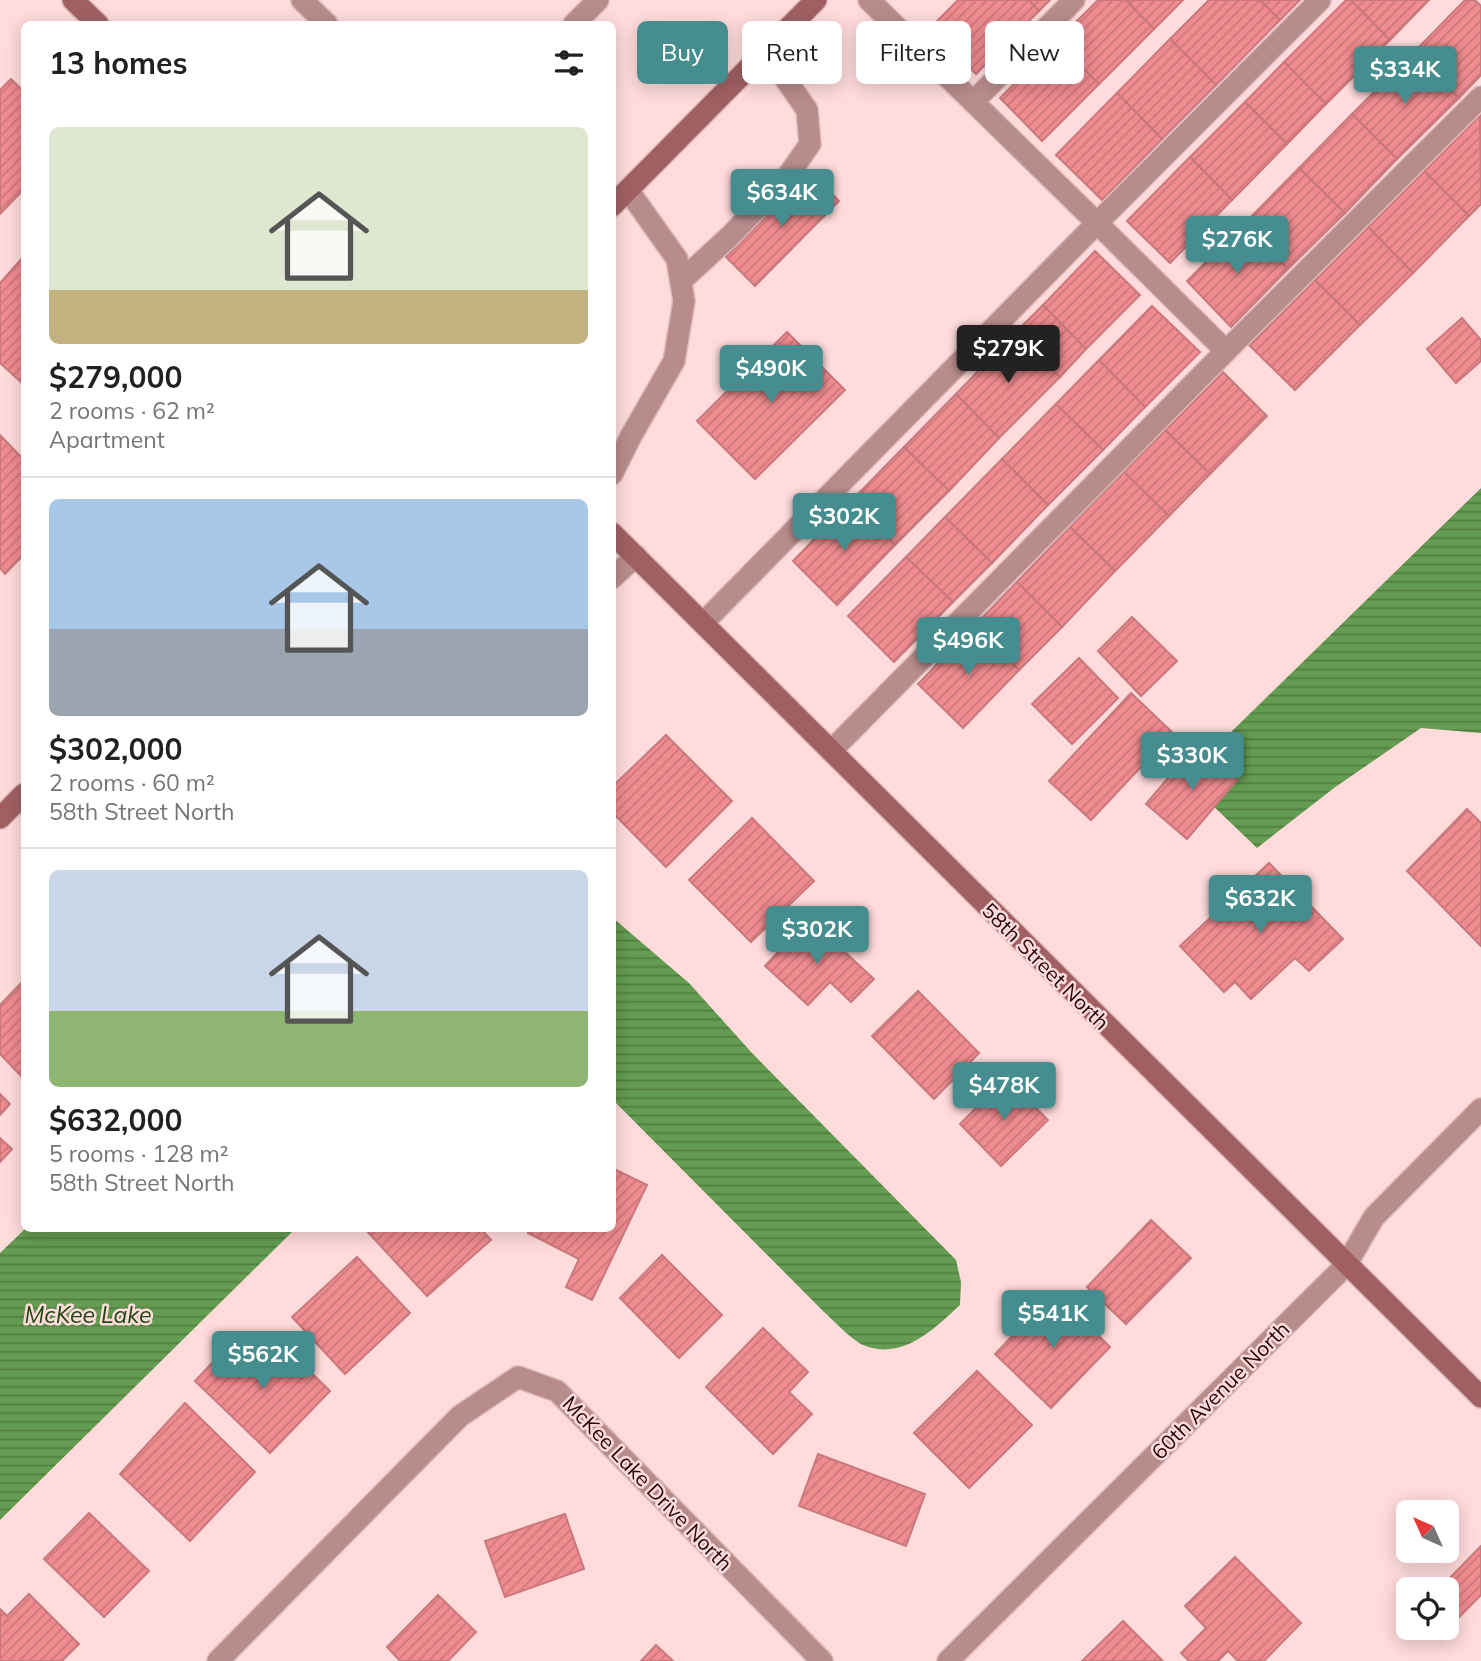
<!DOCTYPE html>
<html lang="en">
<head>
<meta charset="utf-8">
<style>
	body { margin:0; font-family:Mulish,sans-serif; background:#f6f6f6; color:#202124; height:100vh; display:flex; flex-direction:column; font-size:26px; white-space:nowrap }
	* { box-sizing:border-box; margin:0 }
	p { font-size:23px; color:#757577 }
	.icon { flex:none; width:38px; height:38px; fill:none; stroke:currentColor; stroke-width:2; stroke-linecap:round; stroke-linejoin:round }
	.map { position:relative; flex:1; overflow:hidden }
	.sheet { position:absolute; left:21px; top:21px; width:595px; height:1211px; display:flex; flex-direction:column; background:#fff; border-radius:10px; box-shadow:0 4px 18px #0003 }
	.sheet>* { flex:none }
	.guide { position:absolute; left:637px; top:21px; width:665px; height:63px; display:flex; gap:14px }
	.needle { width:46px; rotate:315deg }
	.controls { position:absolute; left:1396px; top:1500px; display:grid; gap:14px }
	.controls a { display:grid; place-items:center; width:63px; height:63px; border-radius:10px; background:#fff; box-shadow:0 4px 18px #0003; font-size:35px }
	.price { position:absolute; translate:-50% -60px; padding:0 16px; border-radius:7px; background:#458d8f; color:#fff; font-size:23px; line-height:46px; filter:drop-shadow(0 2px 4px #0008) }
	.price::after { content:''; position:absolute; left:50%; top:42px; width:21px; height:16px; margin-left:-10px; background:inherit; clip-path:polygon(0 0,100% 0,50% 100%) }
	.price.on { background:#222; color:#fff }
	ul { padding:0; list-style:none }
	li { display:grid; align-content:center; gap:14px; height:371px; padding:0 28px }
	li+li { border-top:2px solid #e0e0e0 }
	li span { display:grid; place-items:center; height:217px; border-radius:10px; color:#555 }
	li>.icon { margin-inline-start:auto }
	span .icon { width:126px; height:126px; fill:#fffc; stroke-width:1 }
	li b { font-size:30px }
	h2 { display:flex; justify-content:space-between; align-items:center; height:84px; padding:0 28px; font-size:30px }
	.chip { padding:0 24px; border-radius:10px; background:#fff; box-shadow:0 4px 18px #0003; font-size:24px; line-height:63px }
	.chip.on { background:#458d8f; color:#fff }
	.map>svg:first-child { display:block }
	.water { fill:url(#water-rules) }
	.building { fill:url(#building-hatch); stroke:#c9797c; stroke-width:2 }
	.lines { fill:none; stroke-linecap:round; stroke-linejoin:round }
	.lane-casing { stroke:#dcb9ba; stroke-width:24 }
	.street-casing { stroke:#dcb9ba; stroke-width:24 }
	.secondary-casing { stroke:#dcb9ba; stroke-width:24 }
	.lane { stroke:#b98c8c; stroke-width:21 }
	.street { stroke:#b98c8c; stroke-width:21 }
	.secondary { stroke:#a06062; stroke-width:21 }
	.labels { text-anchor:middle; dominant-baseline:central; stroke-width:5; stroke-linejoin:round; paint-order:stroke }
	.street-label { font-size:21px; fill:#25070a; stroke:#ffdbdb }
	.water-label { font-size:23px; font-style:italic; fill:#204611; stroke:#ffdbdb }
</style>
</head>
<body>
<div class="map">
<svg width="1481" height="1661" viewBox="0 0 1481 1661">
	<defs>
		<pattern id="water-rules" width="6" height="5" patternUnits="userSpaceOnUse" patternTransform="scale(1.75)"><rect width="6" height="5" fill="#649c51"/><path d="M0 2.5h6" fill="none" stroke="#527d41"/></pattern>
		<pattern id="building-hatch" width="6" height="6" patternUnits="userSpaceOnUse" patternTransform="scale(1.75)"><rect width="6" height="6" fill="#f08c90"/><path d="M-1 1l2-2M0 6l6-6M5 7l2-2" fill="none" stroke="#ce777b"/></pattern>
	</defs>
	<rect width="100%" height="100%" fill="#ffdbdb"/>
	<g class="water">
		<polygon points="1481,488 1481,733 1421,728 1334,788 1257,848 1184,778"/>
		<path d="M613,918L689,983L752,1053L956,1260L961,1282L960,1305C933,1330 902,1361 863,1345C852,1340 834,1321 824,1312L613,1100Z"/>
		<polygon points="25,1229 295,1229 0,1520 0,1253"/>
	</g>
	<g class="building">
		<polygon points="958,0 1029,0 1039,11 976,74 930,28"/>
		<polygon points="1029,0 1050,0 1039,11"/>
		<polygon points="1098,0 1126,0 1154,29 1099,84 1056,42"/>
		<polygon points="1126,0 1183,0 1154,29"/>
		<polygon points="1209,0 1260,0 1280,20 1216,85 1170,39"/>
		<polygon points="1260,0 1300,0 1280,20"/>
		<polygon points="1346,0 1351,0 1390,40 1326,104 1284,62"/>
		<polygon points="1351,0 1429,0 1390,40"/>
		<polygon points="1465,0 1475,0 1481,6 1481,75 1459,98 1413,53"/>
		<polygon points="1170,39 1216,85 1162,139 1117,93"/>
		<polygon points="1056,42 1099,84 1042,141 1000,98"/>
		<polygon points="1413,53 1459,98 1397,159 1352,114"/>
		<polygon points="1284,62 1326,104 1287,144 1245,102"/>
		<polygon points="11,79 24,92 24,189 0,214 0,90"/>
		<polygon points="1117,93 1162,139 1102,200 1056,155"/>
		<polygon points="1245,102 1287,144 1232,200 1190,157"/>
		<polygon points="1480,113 1481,204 1469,216 1423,170"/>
		<polygon points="1352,114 1397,159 1345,213 1299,168"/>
		<polygon points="1190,157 1232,200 1170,263 1127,221"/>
		<polygon points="1299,168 1345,213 1288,269 1243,225"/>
		<polygon points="1423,170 1469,216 1413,273 1367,226"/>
		<polygon points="810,172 839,201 755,286 726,257"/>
		<polygon points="1243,225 1288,269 1231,327 1187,281"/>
		<polygon points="1367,226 1413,273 1360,325 1314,279"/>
		<polygon points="1095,251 1140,295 1086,349 1043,305"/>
		<polygon points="24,256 24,385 0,363 0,283"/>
		<polygon points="1314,279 1360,325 1295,390 1249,345"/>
		<polygon points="1043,305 1086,349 1060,377 1015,333"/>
		<polygon points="1152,306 1200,352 1145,407 1099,360"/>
		<polygon points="1462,318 1481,340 1481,361 1456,383 1427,349"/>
		<polygon points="787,332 845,390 755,479 697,421"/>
		<polygon points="1015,333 1060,377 999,438 956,394"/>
		<polygon points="1099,360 1145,407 1103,450 1056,404"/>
		<polygon points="1222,371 1267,416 1210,474 1165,430"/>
		<polygon points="956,394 999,438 949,491 904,447"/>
		<polygon points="1056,404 1103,450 1048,505 1002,459"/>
		<polygon points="1165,430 1210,474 1169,516 1124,472"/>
		<polygon points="0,435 24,460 24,554 5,574 0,568"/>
		<polygon points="904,447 949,491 895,545 851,501"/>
		<polygon points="1002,459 1048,505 992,563 945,517"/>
		<polygon points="1124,472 1169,516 1115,571 1070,527"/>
		<polygon points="851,501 895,545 837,605 793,561"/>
		<polygon points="945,517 992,563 953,602 906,557"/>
		<polygon points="1070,527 1115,571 1062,627 1017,582"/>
		<polygon points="906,557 953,602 894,662 848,616"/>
		<polygon points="1017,582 1062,627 1019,670 974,626"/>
		<polygon points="1132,617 1177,661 1141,696 1098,651"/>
		<polygon points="974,626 1019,670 963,728 918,684"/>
		<polygon points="1079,658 1118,698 1072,744 1032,704"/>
		<polygon points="1131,693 1173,733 1091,820 1049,781"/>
		<polygon points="666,735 732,801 666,867 612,812 612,787"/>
		<polygon points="1196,745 1237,780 1187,839 1146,804"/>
		<polygon points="1467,809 1481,823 1481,946 1407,871"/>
		<polygon points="752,818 814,881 751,942 689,880"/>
		<polygon points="1269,863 1343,939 1309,971 1295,958 1251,999 1235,982 1224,992 1180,946"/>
		<polygon points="809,919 874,979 851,1002 830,982 808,1005 765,966"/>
		<polygon points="24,980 24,1079 0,1054 0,1005"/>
		<polygon points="918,991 979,1053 934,1099 872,1036"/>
		<polygon points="1006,1078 1048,1120 1001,1166 960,1124"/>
		<polygon points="0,1094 10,1104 0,1115"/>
		<polygon points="0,1138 12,1149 0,1162"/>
		<polygon points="612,1168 647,1185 592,1300 566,1287 579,1259 528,1233 530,1228 612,1228"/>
		<polygon points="1151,1220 1191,1258 1126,1324 1087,1287"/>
		<polygon points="480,1228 491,1240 427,1296 365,1229"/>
		<polygon points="662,1255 722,1315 679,1358 620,1298"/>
		<polygon points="357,1257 410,1313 345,1374 292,1317"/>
		<polygon points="1054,1292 1110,1347 1051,1408 995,1354"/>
		<polygon points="763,1328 808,1372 789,1392 812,1414 773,1454 706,1387"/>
		<polygon points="235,1339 261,1363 280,1342 330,1391 270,1453 195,1381"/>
		<polygon points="977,1371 1032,1425 969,1488 914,1433"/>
		<polygon points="185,1403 255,1472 190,1541 120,1474"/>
		<polygon points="818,1454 925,1494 906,1546 799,1506"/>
		<polygon points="89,1513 149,1571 104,1617 44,1559"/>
		<polygon points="565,1514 584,1569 505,1597 485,1541"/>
		<polygon points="1481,1546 1481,1595 1450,1626 1447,1624 1447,1589 1439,1589"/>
		<polygon points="1235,1557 1301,1623 1264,1661 1238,1661 1228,1651 1218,1661 1189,1661 1181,1653 1206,1628 1185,1606"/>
		<polygon points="29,1594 79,1644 62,1661 0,1661 0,1609 7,1616"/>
		<polygon points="438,1595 476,1632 448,1661 400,1661 387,1647"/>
		<polygon points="1123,1621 1163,1661 1082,1661"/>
		<polygon points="656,1645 673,1661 641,1661"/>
	</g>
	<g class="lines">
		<g class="lane-casing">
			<g id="lane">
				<polyline points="302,0 327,24"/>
				<polyline points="869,0 1097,223 1320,0"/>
				<polyline points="574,24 598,0"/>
				<polyline points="973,102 1074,0"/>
				<polyline points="681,281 730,236 787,177 810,144 807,110 766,51"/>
				<polyline points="1226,351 1481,97"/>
				<polyline points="612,474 631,436 674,361 684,301 677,259 628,190"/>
				<polyline points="612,578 636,556"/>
				<polyline points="703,623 1097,223 1226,351 831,751"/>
			</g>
		</g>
		<g class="street-casing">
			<g id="street">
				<polyline points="218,1661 460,1416 518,1377 557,1391 822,1661"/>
				<polyline points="948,1661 1346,1265 1374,1217 1481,1109"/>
			</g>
		</g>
		<g class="secondary-casing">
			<g id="secondary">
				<polyline points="73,0 98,24"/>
				<polyline points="612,206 816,0"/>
				<polyline points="612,533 1481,1397"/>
				<polyline points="0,818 24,794"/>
			</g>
		</g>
		<use href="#lane" class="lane"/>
		<use href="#street" class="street"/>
		<use href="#secondary" class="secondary"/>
	</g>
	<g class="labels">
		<g class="street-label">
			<text transform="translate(1046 966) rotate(45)">58th Street North</text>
			<text transform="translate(1220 1390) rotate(-45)">60th Avenue North</text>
			<text transform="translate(648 1483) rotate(46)">McKee Lake Drive North</text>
		</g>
		<g class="water-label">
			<text x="88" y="1314">McKee Lake</text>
		</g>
	</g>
</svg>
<div class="controls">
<a><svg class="needle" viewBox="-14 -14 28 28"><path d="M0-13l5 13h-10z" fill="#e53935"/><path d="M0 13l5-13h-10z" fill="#757577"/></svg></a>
<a><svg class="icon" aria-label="locate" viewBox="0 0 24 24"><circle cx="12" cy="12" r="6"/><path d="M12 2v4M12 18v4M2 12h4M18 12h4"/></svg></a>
</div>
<b class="price" style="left:1405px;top:106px">$334K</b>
<b class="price" style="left:782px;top:229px">$634K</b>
<b class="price" style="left:1237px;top:276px">$276K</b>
<b class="price on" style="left:1008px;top:385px">$279K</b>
<b class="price" style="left:771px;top:405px">$490K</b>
<b class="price" style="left:844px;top:553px">$302K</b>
<b class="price" style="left:968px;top:677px">$496K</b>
<b class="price" style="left:1192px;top:792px">$330K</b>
<b class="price" style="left:1260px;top:935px">$632K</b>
<b class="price" style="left:817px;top:966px">$302K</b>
<b class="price" style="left:1004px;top:1122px">$478K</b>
<b class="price" style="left:1053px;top:1350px">$541K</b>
<b class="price" style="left:263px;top:1391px">$562K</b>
<div class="guide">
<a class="chip on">Buy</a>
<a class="chip">Rent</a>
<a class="chip">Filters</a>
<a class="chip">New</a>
</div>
<section class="sheet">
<h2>13 homes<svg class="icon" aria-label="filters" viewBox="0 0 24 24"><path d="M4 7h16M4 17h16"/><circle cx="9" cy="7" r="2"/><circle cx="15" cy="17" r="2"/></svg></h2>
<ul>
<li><span style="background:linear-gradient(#dfe7d0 75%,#c2b280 0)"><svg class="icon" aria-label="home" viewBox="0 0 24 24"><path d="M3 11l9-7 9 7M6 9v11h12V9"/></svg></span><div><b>$279,000</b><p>2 rooms · 62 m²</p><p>Apartment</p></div></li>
<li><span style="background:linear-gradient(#a9c7e8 60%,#9aa5b1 0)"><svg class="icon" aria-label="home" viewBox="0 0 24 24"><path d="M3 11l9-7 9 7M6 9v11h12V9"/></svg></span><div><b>$302,000</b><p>2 rooms · 60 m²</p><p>58th Street North</p></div></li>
<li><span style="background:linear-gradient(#c9d6e8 65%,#8fb573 0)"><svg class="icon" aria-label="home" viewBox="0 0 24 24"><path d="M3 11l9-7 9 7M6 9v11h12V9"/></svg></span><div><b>$632,000</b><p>5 rooms · 128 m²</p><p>58th Street North</p></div></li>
</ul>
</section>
</div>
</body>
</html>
